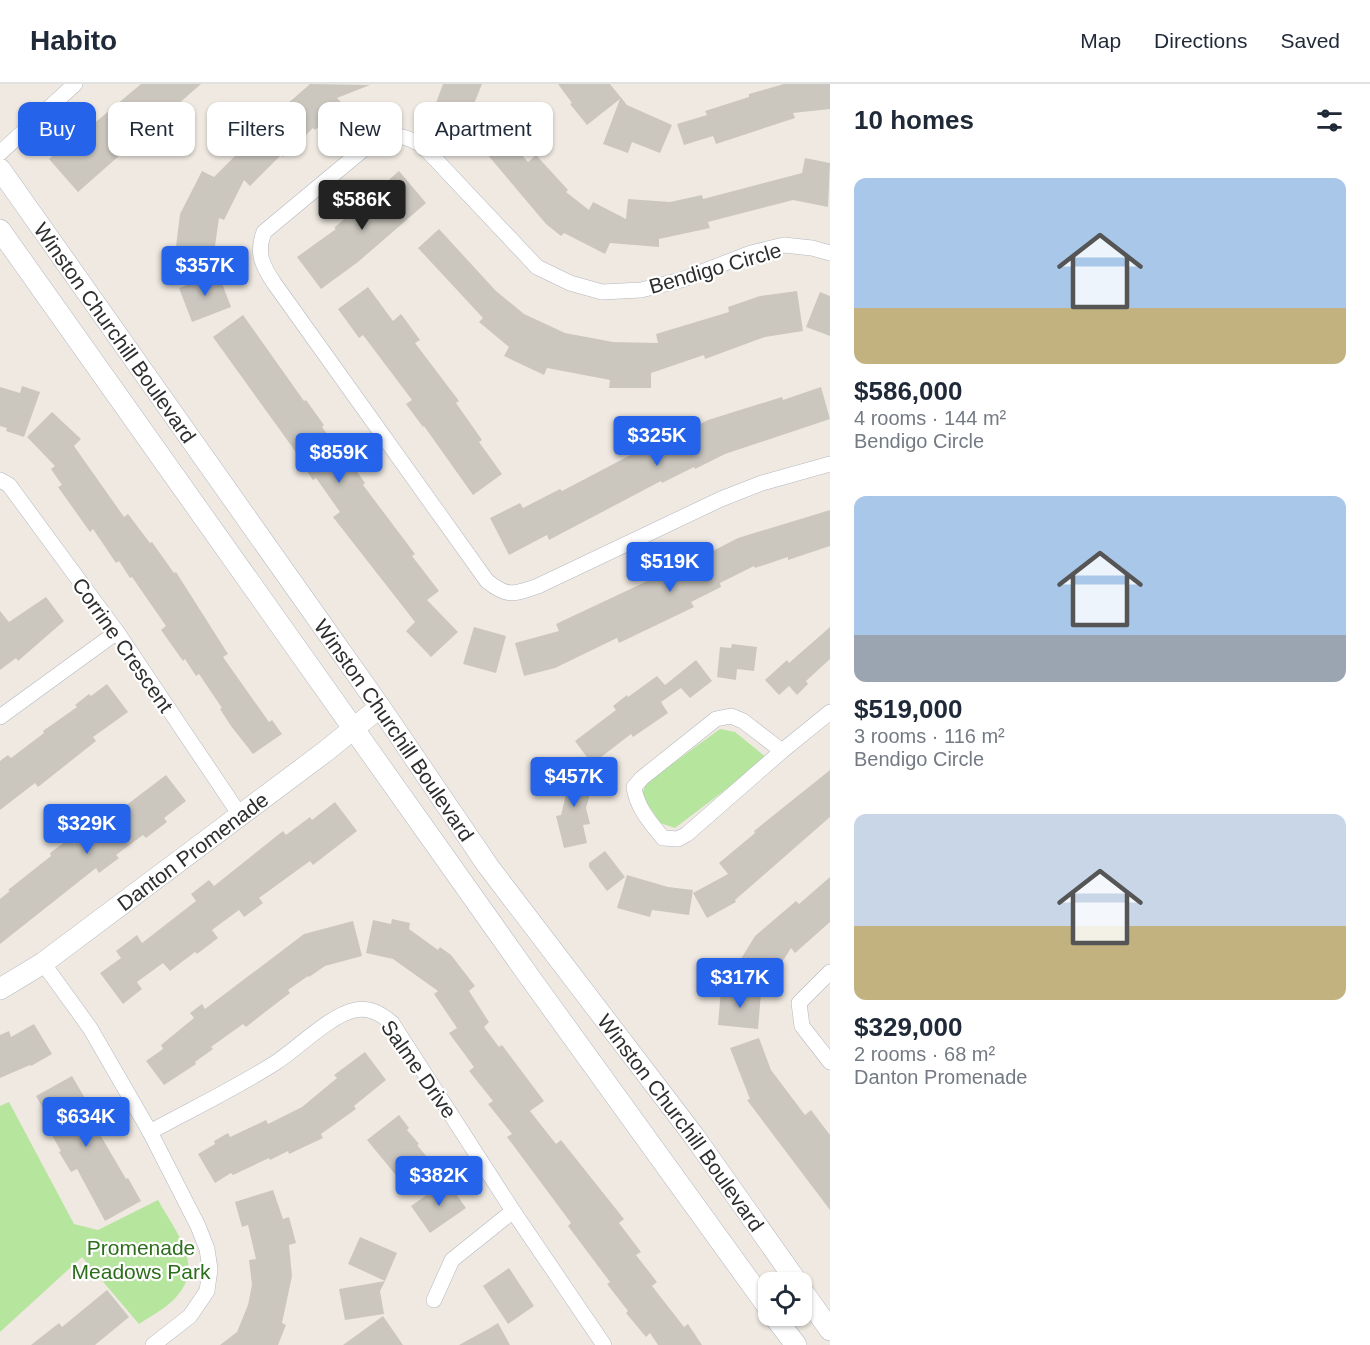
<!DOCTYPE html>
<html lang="en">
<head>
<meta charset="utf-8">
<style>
	body { margin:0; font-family:Helvetica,sans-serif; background:#f6f6f7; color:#1f2937; height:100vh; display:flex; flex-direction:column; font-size:22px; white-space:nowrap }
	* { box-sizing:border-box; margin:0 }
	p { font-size:20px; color:#747a83 }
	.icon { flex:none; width:33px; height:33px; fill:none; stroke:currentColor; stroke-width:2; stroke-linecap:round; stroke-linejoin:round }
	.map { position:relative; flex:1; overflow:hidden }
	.panel { display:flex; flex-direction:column; background:#fff; width:540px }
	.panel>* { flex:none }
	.banner { position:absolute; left:18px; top:18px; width:570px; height:54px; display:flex; gap:12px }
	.tools { position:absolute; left:758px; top:1188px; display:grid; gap:12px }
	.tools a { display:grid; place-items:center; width:54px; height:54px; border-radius:12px; background:#fff; box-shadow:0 2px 4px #0004; font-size:30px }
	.price { position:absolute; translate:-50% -51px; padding:0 14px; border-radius:6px; background:#2563eb; color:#fff; font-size:20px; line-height:39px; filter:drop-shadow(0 2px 3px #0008) }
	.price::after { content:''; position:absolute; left:50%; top:36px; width:18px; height:14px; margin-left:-9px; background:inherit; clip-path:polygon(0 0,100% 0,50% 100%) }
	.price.current { background:#222; color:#fff }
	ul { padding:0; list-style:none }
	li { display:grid; align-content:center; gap:12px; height:318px; padding:0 24px }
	li span { display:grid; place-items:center; height:186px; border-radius:12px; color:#555 }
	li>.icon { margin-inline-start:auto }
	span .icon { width:108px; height:108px; fill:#fffc; stroke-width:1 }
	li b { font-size:26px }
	h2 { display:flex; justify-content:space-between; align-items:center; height:72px; padding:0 24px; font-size:26px }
	.tag { padding:0 21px; border-radius:12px; background:#fff; box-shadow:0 2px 4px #0004; font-size:21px; line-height:54px }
	.tag.current { background:#2563eb; color:#fff }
	header { display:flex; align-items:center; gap:36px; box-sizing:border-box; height:84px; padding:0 30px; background:#fff; border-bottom:2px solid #e0e1e3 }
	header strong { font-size:28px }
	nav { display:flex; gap:33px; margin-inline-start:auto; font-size:21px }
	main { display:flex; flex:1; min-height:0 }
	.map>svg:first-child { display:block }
	.green { fill:#b6e59e }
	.building { fill:#cbc7bf }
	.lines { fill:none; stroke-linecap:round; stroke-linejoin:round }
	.street-casing { stroke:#b4b7c1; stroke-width:16 }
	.secondary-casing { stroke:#b4b7c1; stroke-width:22 }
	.street { stroke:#fff; stroke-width:15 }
	.secondary { stroke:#fff; stroke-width:21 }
	.labels { text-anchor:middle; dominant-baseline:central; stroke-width:4.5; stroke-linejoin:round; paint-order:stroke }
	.street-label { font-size:21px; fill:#2e2e2e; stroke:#fff }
	.park-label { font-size:21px; fill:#2c6e1b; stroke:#fff }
</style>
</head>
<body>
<header>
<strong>Habito</strong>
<nav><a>Map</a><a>Directions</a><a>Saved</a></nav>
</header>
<main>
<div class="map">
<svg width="830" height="1261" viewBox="0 0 830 1261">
	<rect width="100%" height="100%" fill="#efe9e1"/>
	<g class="green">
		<polygon points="720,645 735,648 767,674 675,744 660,739 642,711 646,699"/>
		<path d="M9,1018L74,1140L98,1146L158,1116C177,1151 209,1185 170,1219C161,1227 149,1233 139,1240L82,1173L0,1248V1022Z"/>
	</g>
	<g class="building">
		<polygon points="141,0 201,0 161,35 164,38 148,52 145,49 78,108 49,75 88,39 91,42"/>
		<polygon points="310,0 370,1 337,14 343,20 315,46 313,44 283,73 281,71 250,102 244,96 224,136 219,134 213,176 216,185 174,179 180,130 202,87 214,93 286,21"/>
		<polygon points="443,0 482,0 469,32 436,19"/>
		<polygon points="558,0 610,0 627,21 672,41 660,69 632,58 628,69 603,60 620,15 587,41 570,20 572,19"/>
		<polygon points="784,0 830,0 830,25 793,29 795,34 716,60 713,52 684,61 677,40 707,31 705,27 749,13 749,10"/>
		<polygon points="495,27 512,46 505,52 528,78 536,71 568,106 566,108 589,126 593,118 626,135 628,115 670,118 702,111 703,115 802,89 805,74 830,79 828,123 793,116 708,138 710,144 659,155 659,163 610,159 605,170 564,149 561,152 546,140 470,50"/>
		<polygon points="399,87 426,119 358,178 321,205 297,173 336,145 334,144"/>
		<polygon points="439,145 496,207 524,230 565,249 613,258 658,259 656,250 729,228 728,223 760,212 797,207 803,247 765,253 705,275 704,271 651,289 651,304 609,304 610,296 547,284 544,291 504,272 509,263 479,238 483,234 418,164"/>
		<polygon points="218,189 231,223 192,238 179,204"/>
		<polygon points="368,203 393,237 401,230 420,256 415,259 459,317 456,319 482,356 479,358 502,390 473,411 424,342 423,343 406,320 412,316 363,251 359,254 338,225"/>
		<polygon points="820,208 830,212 830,252 806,243"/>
		<polygon points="243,231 304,317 306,316 324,341 322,343 346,376 348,375 365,399 363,401 415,470 412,472 439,507 427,516 458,548 431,573 406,547 415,538 333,433 340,428 316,394 313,396 296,372 298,371 213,253"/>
		<polygon points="22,302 40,308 24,353 6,347 7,344 0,342 0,303 20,309"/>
		<polygon points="821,303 830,335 725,370 695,385 694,383 662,399 661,397 549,456 547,451 509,471 490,434 520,419 523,424 560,405 562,407 644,364 643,361 671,347 674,353 708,336 782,313 783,316"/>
		<polygon points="52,328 81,355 74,362 124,433 128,430 150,459 152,458 174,489 176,488 228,570 223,573 269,638 272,636 282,650 253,670 231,642 220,625 222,624 199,590 196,592 185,575 183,577 161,546 166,542 132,493 130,494 119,477 116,479 93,445 90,448 58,403 62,401 51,385 55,382 27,353"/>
		<polygon points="830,426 830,462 788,476 788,473 755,484 754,482 720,499 721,503 691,518 694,523 619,559 617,554 555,584 524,592 515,559 559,547 556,540 675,484 676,486 738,454"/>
		<polygon points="46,513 64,537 18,577 16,574 0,586 0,527 9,538"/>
		<polygon points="474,543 506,552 496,589 463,580"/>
		<polygon points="830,543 830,575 806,597 808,600 797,611 789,602 779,611 765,596 787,576 789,579"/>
		<polygon points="732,560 757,563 754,587 737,585 736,596 717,593 720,563 731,564"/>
		<polygon points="696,576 712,597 690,614 681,604 661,618 668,629 633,653 631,650 592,680 575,657 616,626 613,622 627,611 628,613 657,592 665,601"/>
		<polygon points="107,600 128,628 93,653 96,657 38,703 35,699 0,726 0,677 8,671 11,674 44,649 43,647 77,623 75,621 89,610 91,612"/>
		<polygon points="558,686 594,696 586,724 590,740 583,741 587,759 564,764 556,732 561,731 567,706 554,703"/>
		<polygon points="830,686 830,733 735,816 736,818 707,834 693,809 728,790 719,779 755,749 754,747"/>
		<polygon points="166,691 186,717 164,734 167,738 146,754 143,751 116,771 119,774 99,789 96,784 0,860 0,815 10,807 8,806 51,772 50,769 70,754 74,760 98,742 96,738 117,722 120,726"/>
		<polygon points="335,718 357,747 313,781 310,777 259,814 263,819 244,833 239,826 212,846 218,854 197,870 195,868 170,887 163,879 137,898 142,905 123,920 100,889 121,874 116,867 137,851 142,859 196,817 191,810 209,796 214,802 283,747 286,751 310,733 312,736"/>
		<polygon points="605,767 625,793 607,807 589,783 589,779"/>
		<polygon points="627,791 668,803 693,806 689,831 652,826 650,833 617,824"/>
		<polygon points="830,793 830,838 795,869 791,864 767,902 736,883 755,852 796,817 799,820"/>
		<polygon points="392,835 410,839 409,845 438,866 440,863 451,871 475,902 469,907 489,938 484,943 499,963 502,961 544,1017 530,1027 556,1060 561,1056 624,1135 619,1139 641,1168 636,1171 657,1198 652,1202 684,1243 688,1240 702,1261 658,1261 650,1249 646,1253 626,1229 628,1227 607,1200 610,1198 568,1142 571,1139 507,1053 512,1050 488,1020 493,1017 469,987 474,983 449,949 457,944 434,910 438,907 393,875 366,869 373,836 391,840"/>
		<polygon points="353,837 362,872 325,882 309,893 308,892 288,906 290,909 260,932 246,943 243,940 211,963 213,965 195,978 196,980 164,1001 146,977 163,965 161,961 194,934 190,929 202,920 205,925 304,850"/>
		<polygon points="721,905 761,909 758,945 718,941"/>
		<polygon points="34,940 52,970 31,982 30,981 0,994 0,951 9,947 11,953"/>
		<polygon points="759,954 771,986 805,1031 811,1026 830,1051 830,1126 747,1016 750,1015 730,964"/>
		<polygon points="365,968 386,996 354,1022 356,1025 321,1050 323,1054 289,1070 288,1067 270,1076 269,1074 233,1091 231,1089 215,1099 198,1070 215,1060 214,1057 228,1049 230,1053 266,1036 268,1040 302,1023 337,994 334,991"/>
		<polygon points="72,992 100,1040 95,1042 126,1095 128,1094 141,1117 105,1137 77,1085 71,1088 59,1068 61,1067 46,1041 51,1038 36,1012"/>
		<polygon points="399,1031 409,1044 407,1046 419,1060 417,1061 432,1079 404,1101 367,1056"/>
		<polygon points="447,1097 466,1124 430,1149 411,1122"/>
		<polygon points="273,1106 283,1135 289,1133 296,1159 289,1161 292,1192 282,1239 286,1241 278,1261 220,1261 237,1248 248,1221 252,1201 249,1176 256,1175 248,1141 242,1143 235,1118"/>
		<polygon points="360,1153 397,1169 385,1197 348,1180"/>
		<polygon points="509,1184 534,1222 508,1240 483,1202"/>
		<polygon points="385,1197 380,1207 384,1230 345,1236 339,1205"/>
		<polygon points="107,1206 129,1233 95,1261 31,1261 59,1239 62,1243"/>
		<polygon points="383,1232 403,1261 343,1261"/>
		<polygon points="498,1239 510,1261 459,1261 490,1244"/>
	</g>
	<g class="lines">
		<g class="street-casing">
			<g id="street">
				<polyline points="0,69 75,0"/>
				<path d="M830,169L812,164L784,161L751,169L681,196L641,206L602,208L570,199L537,183L422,61C404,52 397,49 377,54L264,148C256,169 262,181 274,199L487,497C508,514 514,510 538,502L721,415L762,399L830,380"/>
				<polyline points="0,396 9,401 117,548 240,731"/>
				<polyline points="0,633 117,548"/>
				<path d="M782,667L743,637L731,632L716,635L642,694L634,703C637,724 650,738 663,754L678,755L687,750L782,667L830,628"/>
				<polyline points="43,879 90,944 150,1048 198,1142 207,1165 210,1185 207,1207 190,1232 153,1261"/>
				<polyline points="830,888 799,919 802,942 830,978"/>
				<path d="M150,1048C192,1025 236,1004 275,979C297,965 330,931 355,926C370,923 381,930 392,939L513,1127L604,1261"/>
				<polyline points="434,1216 452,1176 513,1127"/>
			</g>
		</g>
		<g class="secondary-casing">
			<g id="secondary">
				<path id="s1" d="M0,85L380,623L488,782L694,1052L797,1198"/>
				<polyline points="0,146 531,895 768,1223"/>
				<path id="s2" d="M0,905L43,879L326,667L380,623"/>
				<polyline points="801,1205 830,1246"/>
				<polyline points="774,1232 796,1261"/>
			</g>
		</g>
		<use href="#street" class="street"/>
		<use href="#secondary" class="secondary"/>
	</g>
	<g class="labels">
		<g class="street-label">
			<text transform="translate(715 184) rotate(-16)">Bendigo Circle</text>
			<text stroke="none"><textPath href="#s1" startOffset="200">Winston Churchill Boulevard</textPath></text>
			<text transform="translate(123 561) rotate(55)">Corrine Crescent</text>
			<text stroke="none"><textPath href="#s1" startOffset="686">Winston Churchill Boulevard</textPath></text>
			<text stroke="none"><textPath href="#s2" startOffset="237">Danton Promenade</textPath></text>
			<text transform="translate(419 985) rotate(55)">Salme Drive</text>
			<text stroke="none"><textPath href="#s1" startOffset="1172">Winston Churchill Boulevard</textPath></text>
		</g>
		<g class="park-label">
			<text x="141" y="1163">Promenade<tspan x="141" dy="24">Meadows Park</tspan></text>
		</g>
	</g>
</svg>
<div class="tools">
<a><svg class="icon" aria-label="locate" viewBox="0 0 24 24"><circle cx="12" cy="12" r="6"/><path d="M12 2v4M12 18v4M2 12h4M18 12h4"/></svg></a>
</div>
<b class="price current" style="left:362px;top:147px">$586K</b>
<b class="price" style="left:205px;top:213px">$357K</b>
<b class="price" style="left:657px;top:383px">$325K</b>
<b class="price" style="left:339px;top:400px">$859K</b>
<b class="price" style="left:670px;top:509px">$519K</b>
<b class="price" style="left:574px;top:724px">$457K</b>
<b class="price" style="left:87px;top:771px">$329K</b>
<b class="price" style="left:740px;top:925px">$317K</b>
<b class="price" style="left:86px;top:1064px">$634K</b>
<b class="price" style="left:439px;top:1123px">$382K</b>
<div class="banner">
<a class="tag current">Buy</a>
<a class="tag">Rent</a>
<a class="tag">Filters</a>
<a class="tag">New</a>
<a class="tag">Apartment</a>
</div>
</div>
<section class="panel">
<h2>10 homes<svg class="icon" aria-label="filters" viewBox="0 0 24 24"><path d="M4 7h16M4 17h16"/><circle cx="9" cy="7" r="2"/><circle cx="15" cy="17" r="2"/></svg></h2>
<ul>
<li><span style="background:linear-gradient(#a9c7e8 70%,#c2b280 0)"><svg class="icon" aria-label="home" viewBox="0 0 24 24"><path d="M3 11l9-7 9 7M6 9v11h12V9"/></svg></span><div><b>$586,000</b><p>4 rooms · 144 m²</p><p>Bendigo Circle</p></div></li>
<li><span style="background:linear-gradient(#a9c7e8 75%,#9aa5b1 0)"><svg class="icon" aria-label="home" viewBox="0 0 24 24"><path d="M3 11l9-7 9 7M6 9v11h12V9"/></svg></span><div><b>$519,000</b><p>3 rooms · 116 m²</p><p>Bendigo Circle</p></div></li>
<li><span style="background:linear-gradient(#c9d6e8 60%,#c2b280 0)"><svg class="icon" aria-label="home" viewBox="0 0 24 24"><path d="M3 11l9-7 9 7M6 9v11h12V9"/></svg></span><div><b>$329,000</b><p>2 rooms · 68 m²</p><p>Danton Promenade</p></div></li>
</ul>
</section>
</main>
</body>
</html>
